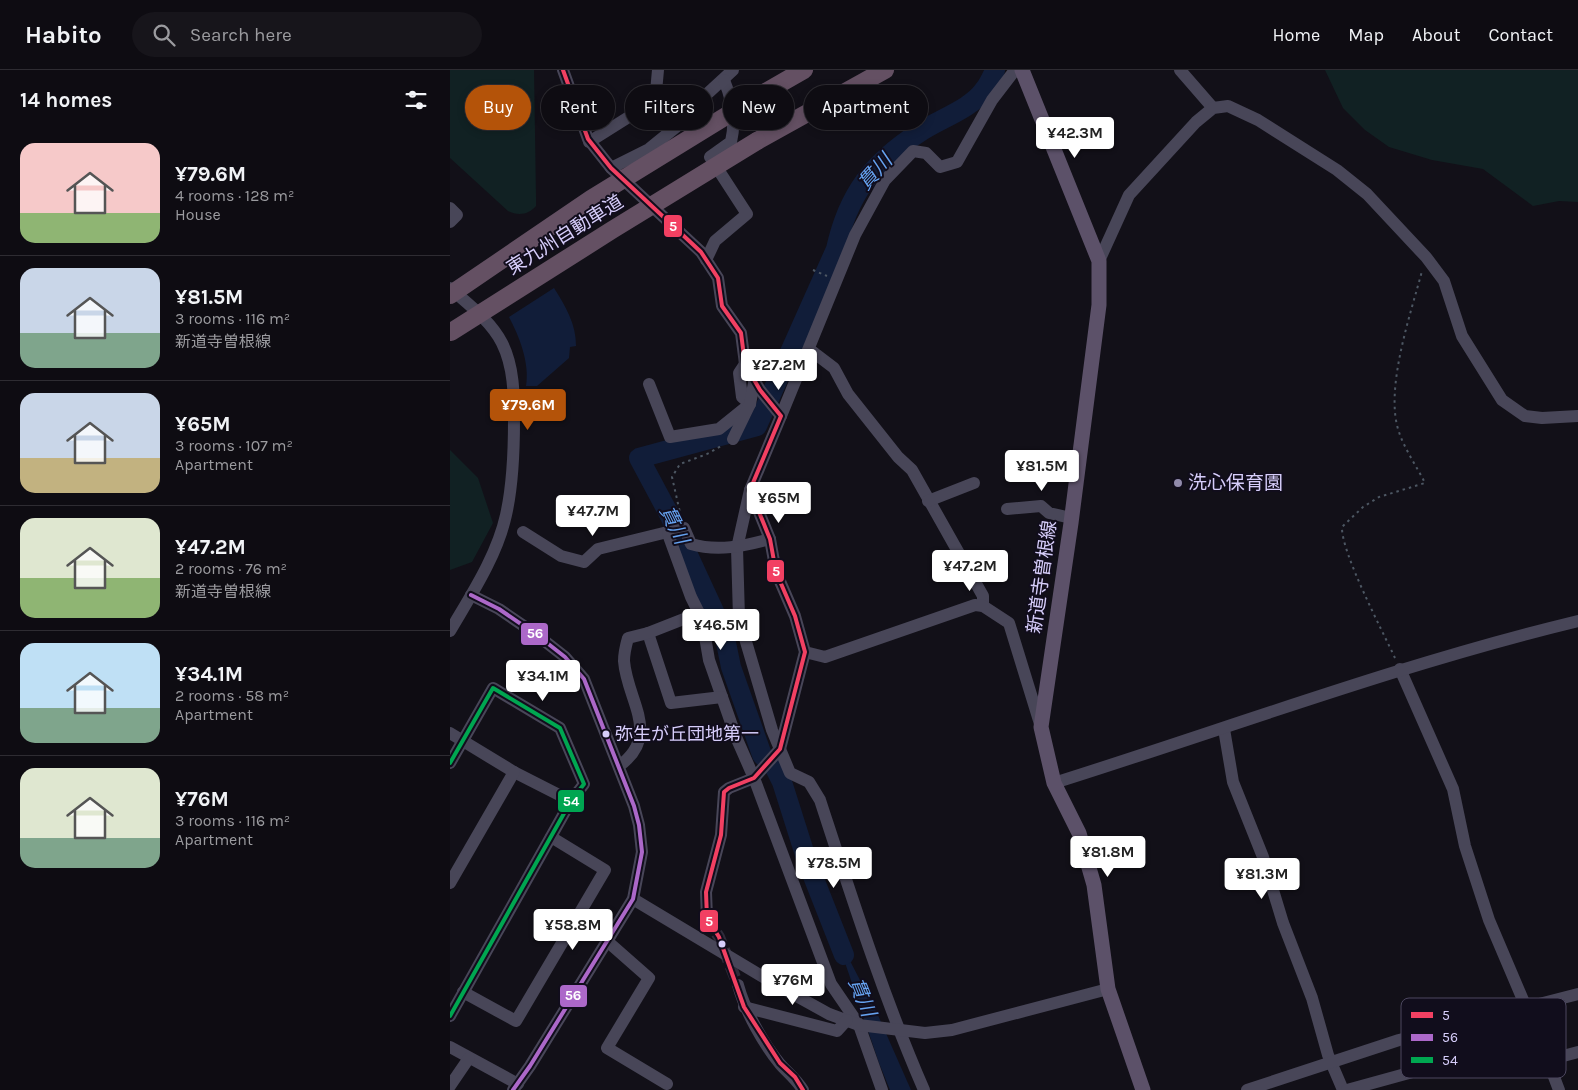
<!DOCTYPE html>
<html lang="en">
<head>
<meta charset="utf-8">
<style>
	body { margin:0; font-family:Karla,"Noto Sans JP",sans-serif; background:#17151b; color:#f1f3f6; height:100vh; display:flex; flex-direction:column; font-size:19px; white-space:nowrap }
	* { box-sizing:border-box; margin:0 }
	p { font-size:16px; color:#9b9b9f }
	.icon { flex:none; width:28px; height:28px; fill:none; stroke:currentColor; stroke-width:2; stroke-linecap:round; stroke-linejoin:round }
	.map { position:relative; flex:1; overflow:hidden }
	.drawer { display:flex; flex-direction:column; background:#0e0c12; width:450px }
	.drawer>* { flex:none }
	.banner { position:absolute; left:15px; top:15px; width:475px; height:45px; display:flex; gap:10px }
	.price { position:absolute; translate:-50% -42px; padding:0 11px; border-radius:5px; background:#fff; color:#222; font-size:16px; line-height:32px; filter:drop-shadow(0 1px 2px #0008) }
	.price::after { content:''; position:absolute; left:50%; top:30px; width:15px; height:11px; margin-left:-8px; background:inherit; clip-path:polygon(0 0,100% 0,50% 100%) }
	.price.current { background:#b45309; color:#fff }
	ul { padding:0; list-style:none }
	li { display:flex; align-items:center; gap:15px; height:125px; padding:0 20px }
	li+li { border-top:1px solid #2e2c32 }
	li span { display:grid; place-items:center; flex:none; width:140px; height:100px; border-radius:15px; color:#555 }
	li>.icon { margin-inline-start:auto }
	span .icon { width:60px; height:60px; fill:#fffc; stroke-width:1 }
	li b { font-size:21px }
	h2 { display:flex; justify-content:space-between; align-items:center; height:60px; padding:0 20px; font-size:21px }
	.chip { padding:0 18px; border-radius:22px; background:#0e0c12; box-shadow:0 2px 8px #0003,0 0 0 1px #2e2c32; font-size:18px; line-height:45px }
	.chip.current { background:#b45309; color:#fff }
	header { display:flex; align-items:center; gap:30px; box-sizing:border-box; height:70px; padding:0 25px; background:#0e0c12; border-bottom:1px solid #2e2c32 }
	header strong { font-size:24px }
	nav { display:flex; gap:28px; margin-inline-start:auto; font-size:18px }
	.search { width:350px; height:45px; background:#17151b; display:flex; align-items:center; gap:12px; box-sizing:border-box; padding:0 18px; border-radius:28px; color:#9b9b9f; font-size:19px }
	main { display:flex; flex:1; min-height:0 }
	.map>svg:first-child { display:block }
	.green { fill:#112123 }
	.water { fill:#111d39 }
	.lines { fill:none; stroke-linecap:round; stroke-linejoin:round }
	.river { stroke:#111d39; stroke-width:20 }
	.minor-tunnel { stroke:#2f2c3a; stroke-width:12; stroke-dasharray:12 6; stroke-linecap:butt }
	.path { stroke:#4d5763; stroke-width:2; stroke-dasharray:2.5 4; stroke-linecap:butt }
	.minor { stroke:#484658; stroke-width:12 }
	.major { stroke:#5c5169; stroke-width:15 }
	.highway { stroke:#645063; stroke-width:18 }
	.highway-bridge { stroke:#645063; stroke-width:18 }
	.bus-1-casing { stroke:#110d1c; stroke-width:8 }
	.bus-2-casing { stroke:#110d1c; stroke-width:8 }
	.bus-3-casing { stroke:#110d1c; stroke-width:8 }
	.bus-1 { stroke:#f24062; stroke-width:4 }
	.bus-2 { stroke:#ac68c9; stroke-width:4 }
	.bus-3 { stroke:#00a651; stroke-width:4 }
	.poi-dot { fill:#918bab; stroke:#110d1c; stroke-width:2 }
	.bus-dot { fill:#d6cdfa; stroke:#110d1c; stroke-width:2 }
	.labels { text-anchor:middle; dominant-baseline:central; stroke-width:4; stroke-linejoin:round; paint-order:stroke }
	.bus-label { font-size:18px; fill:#d6cdfa; stroke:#110d1c; text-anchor:start }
	.street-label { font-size:19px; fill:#d6cdfa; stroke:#110d1c }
	.poi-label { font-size:19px; fill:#d6cdfa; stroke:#110d1c; text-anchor:start }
	.water-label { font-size:20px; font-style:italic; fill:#65a2f0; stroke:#110d1c }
	.key { fill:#110d1c; stroke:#4c475f; stroke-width:1 }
	.key-label { font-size:14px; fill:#d6cdfa }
	.line-badge { stroke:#110d1c; stroke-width:2 }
	.badge-label { font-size:14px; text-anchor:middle; font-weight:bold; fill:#fff }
</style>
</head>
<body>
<header>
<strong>Habito</strong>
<div class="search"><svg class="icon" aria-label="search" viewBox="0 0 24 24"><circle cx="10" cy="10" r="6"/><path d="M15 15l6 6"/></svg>Search here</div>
<nav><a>Home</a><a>Map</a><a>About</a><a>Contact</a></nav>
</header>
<main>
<section class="drawer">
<h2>14 homes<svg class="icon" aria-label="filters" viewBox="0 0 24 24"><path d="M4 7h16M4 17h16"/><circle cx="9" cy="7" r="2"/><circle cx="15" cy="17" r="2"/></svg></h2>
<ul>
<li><span style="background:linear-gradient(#f6c9c9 70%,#8fb573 0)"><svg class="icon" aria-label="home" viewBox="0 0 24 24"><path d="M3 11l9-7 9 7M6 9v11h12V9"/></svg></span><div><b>¥79.6M</b><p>4 rooms · 128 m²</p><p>House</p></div></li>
<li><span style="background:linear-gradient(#c9d6e8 65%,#7fa58c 0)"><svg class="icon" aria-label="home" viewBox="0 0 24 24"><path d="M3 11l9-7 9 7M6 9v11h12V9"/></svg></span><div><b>¥81.5M</b><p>3 rooms · 116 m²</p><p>新道寺曽根線</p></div></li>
<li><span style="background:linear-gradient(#c9d6e8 65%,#c2b280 0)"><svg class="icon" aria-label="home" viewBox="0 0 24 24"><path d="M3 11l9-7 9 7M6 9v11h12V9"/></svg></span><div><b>¥65M</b><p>3 rooms · 107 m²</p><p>Apartment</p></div></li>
<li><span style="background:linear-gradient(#dfe7d0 60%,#8fb573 0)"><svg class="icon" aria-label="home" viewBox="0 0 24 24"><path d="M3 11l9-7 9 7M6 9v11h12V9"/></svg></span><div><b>¥47.2M</b><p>2 rooms · 76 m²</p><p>新道寺曽根線</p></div></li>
<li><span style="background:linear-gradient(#bfe0f5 65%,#7fa58c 0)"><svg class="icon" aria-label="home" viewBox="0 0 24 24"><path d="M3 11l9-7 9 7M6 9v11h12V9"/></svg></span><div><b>¥34.1M</b><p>2 rooms · 58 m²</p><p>Apartment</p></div></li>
<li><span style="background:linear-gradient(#dfe7d0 70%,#7fa58c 0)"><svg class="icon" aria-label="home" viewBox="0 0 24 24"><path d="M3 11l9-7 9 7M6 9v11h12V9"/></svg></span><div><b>¥76M</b><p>3 rooms · 116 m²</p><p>Apartment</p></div></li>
</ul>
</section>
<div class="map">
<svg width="1128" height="1020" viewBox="0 0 1128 1020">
	<rect width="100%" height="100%" fill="#121018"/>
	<g class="green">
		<path d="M0,0H84L86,129V136C78,145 68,146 58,141L0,88Z"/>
		<polygon points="875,0 1128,0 1128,132 1109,131 1083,136 1033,99 982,90 939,77 915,60 893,38"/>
		<polygon points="0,380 28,408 43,453 22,492 0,500"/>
	</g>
	<g class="water">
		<path d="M104,218C116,237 126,254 126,276L120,277L119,288L87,316H76C80,293 69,266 59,247Z"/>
		<polygon points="384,860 427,943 461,1020 440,1020 429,993"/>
	</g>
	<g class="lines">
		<path class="river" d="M394,885L357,791L332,712L325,698L312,685L281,597L274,563L220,446L189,388L307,356L386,179C398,124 423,92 470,62C489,49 521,39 534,20C539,14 542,7 545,0"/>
		<polyline class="minor-tunnel" points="257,848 269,867 288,915"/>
		<g class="path">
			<polyline points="363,200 377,206"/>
			<polyline points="231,447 222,407 230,394 257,384 273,375"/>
			<path d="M945,588C932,560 891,482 892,457L913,437L929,427L975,413C967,397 955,380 949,362C934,320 961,243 972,201"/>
		</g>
		<g class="minor">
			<polyline points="113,0 138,69 161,98 251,182 268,208 272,236 291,263 295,294 310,320 331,346 300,420 320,469 326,502 345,546 355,582 330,679 304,708 279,718 274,722 271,765 256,822 257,848"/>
			<polyline points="730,0 763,38"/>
			<polyline points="139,72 193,38 206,22 208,0"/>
			<polyline points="161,98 199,79 242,44 257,24 283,0"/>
			<polyline points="0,138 7,145 0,152"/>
			<path d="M256,190L265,171L297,144L260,87L281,72C286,51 282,29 274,10"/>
			<polyline points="649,191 679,125 746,52 763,38 778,36 808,50 887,100 917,124 976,187 994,211 1012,266 1052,330 1075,346 1092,348 1128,346"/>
			<path d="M0,218C18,234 41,251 52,273C64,297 64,324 64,351C64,382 63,414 56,445C47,486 21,525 0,561"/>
			<polyline points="359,279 384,298 398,324 448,387 462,400 533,526 533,536"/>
			<polyline points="199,314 220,367 269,359 300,334 292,327 289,303 295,294"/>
			<polyline points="331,346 405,165 435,110 463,81 476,83 490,97 507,92 542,30 565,0"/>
			<polyline points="283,369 300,334 305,308"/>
			<path d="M300,420L287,478L289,548L322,660L340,703L359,712L370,730C402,828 433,926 474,1020"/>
			<polyline points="478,431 524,413"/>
			<polyline points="557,439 591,436 599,443 621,448"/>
			<path d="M73,462L111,486L134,492L148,479L234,458L241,474C268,482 294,476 320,469"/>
			<polyline points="218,464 241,527 252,549 259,590 286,667 304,708 381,914 409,955 432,1020"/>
			<polyline points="21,525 49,539 87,565 115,587 134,609 184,736 189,755 192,782 183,829 80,996 63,1020"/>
			<polyline points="198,563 221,633 272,627"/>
			<polyline points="355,582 375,587 525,535 533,536 559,553 591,657"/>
			<polyline points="950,599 1003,719 1015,776 1039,850 1076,937"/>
			<polyline points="774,659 783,712 813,787 833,853 862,928 878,985 893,1020"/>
			<polyline points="0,663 64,702 121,731"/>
			<polyline points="0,693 43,618 110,658 134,714 121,731 0,946"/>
			<path d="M169,696C212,665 177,631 174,591C174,584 176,575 178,568L198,563L249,543"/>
			<path d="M604,713C779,658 950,594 1128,551"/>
			<polyline points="0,813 64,702"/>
			<polyline points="183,829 323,913 379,944 409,955 475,963 502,960 658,919"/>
			<polyline points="157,871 199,908 157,978 217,1014"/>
			<path d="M288,915C295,941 313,973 330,994C338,1003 346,1009 353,1020"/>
			<polyline points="13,922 66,951 155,800 101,767"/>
			<polyline points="1081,936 1095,983 1109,1020"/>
			<polyline points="294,937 387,961 397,950"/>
			<polyline points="0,977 68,1014"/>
			<polyline points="1098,990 1128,982"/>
			<polyline points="0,1016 19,988"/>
			<polyline points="797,1020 949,970 1128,924"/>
			<polyline points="897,1020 1090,967"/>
		</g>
		<polyline class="major" points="572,0 649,191 649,235 621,453 591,657 604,713 629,763 644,815 658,919 693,1020"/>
		<g class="highway">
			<polyline points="312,24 354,0"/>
			<polyline points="307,71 435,0"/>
		</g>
		<g class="highway-bridge">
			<polyline points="0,225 141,129 312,24"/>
			<polyline points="1,262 162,160 307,71"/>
		</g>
		<g class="bus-1-casing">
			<polyline id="bus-1" points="113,0 138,69 161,98 251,182 268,208 272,236 291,263 295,294 310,320 331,346 300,420 320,469 326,502 345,546 355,582 330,679 304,708 279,718 274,722 271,765 256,822 257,848 269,867 294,937 330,993 345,1007 353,1020"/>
		</g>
		<g class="bus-2-casing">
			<polyline id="bus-2" points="21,525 49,539 87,565 115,587 134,609 184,736 189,755 192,782 183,829 80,996 63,1020"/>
		</g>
		<g class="bus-3-casing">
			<polyline id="bus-3" points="0,693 43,618 110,658 134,714 121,731 0,946"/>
		</g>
		<use href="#bus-1" class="bus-1"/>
		<use href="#bus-2" class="bus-2"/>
		<use href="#bus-3" class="bus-3"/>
	</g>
	<circle class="poi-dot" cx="728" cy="413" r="5"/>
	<g class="bus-dot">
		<circle cx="156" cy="664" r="4.5"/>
		<circle cx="272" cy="874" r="4.5"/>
	</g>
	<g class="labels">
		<g class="bus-label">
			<text x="165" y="664">弥生が丘団地第一</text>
		</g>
		<g class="street-label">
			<text transform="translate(115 165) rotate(-32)">東九州自動車道</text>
			<text transform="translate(592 507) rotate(-82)">新道寺曽根線</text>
		</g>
		<g class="poi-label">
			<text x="738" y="413">洗心保育園</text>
		</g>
		<g class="water-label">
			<text transform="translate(425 102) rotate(-48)">貫川</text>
			<text transform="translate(224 455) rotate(64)">貫川</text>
			<text transform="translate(412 927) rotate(68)">貫川</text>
		</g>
	</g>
	<rect x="951" y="928" width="165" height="80" rx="8" class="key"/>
	<rect x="961" y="942" width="22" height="6" fill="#f24062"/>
	<rect x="961" y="964" width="22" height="7" fill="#ac68c9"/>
	<rect x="961" y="987" width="22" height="6" fill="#00a651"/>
	<g class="key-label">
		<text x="992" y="950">5</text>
		<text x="992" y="972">56</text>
		<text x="992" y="995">54</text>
	</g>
	<g class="line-badge">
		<rect x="213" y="144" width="20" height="24" rx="5" fill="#f24062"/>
		<rect x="316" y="489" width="19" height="24" rx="5" fill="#f24062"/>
		<rect x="70" y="552" width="29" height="24" rx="5" fill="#ac68c9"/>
		<rect x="107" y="719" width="28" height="24" rx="5" fill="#00a651"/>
		<rect x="249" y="839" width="20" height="24" rx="5" fill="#f24062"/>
		<rect x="109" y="914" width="29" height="24" rx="5" fill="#ac68c9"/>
	</g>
	<g class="badge-label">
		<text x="223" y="161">5</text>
		<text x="326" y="506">5</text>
		<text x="85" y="568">56</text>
		<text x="121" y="736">54</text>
		<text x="259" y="856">5</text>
		<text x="123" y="930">56</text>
	</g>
</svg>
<b class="price" style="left:625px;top:89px">¥42.3M</b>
<b class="price" style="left:329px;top:321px">¥27.2M</b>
<b class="price current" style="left:78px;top:361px">¥79.6M</b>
<b class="price" style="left:592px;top:422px">¥81.5M</b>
<b class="price" style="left:329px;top:454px">¥65M</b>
<b class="price" style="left:143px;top:467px">¥47.7M</b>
<b class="price" style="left:520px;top:522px">¥47.2M</b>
<b class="price" style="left:271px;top:581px">¥46.5M</b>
<b class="price" style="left:93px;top:632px">¥34.1M</b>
<b class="price" style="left:658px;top:808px">¥81.8M</b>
<b class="price" style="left:384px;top:819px">¥78.5M</b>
<b class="price" style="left:812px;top:830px">¥81.3M</b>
<b class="price" style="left:123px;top:881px">¥58.8M</b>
<b class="price" style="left:343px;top:936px">¥76M</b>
<div class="banner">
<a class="chip current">Buy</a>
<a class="chip">Rent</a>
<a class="chip">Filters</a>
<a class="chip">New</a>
<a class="chip">Apartment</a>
</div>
</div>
</main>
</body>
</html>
